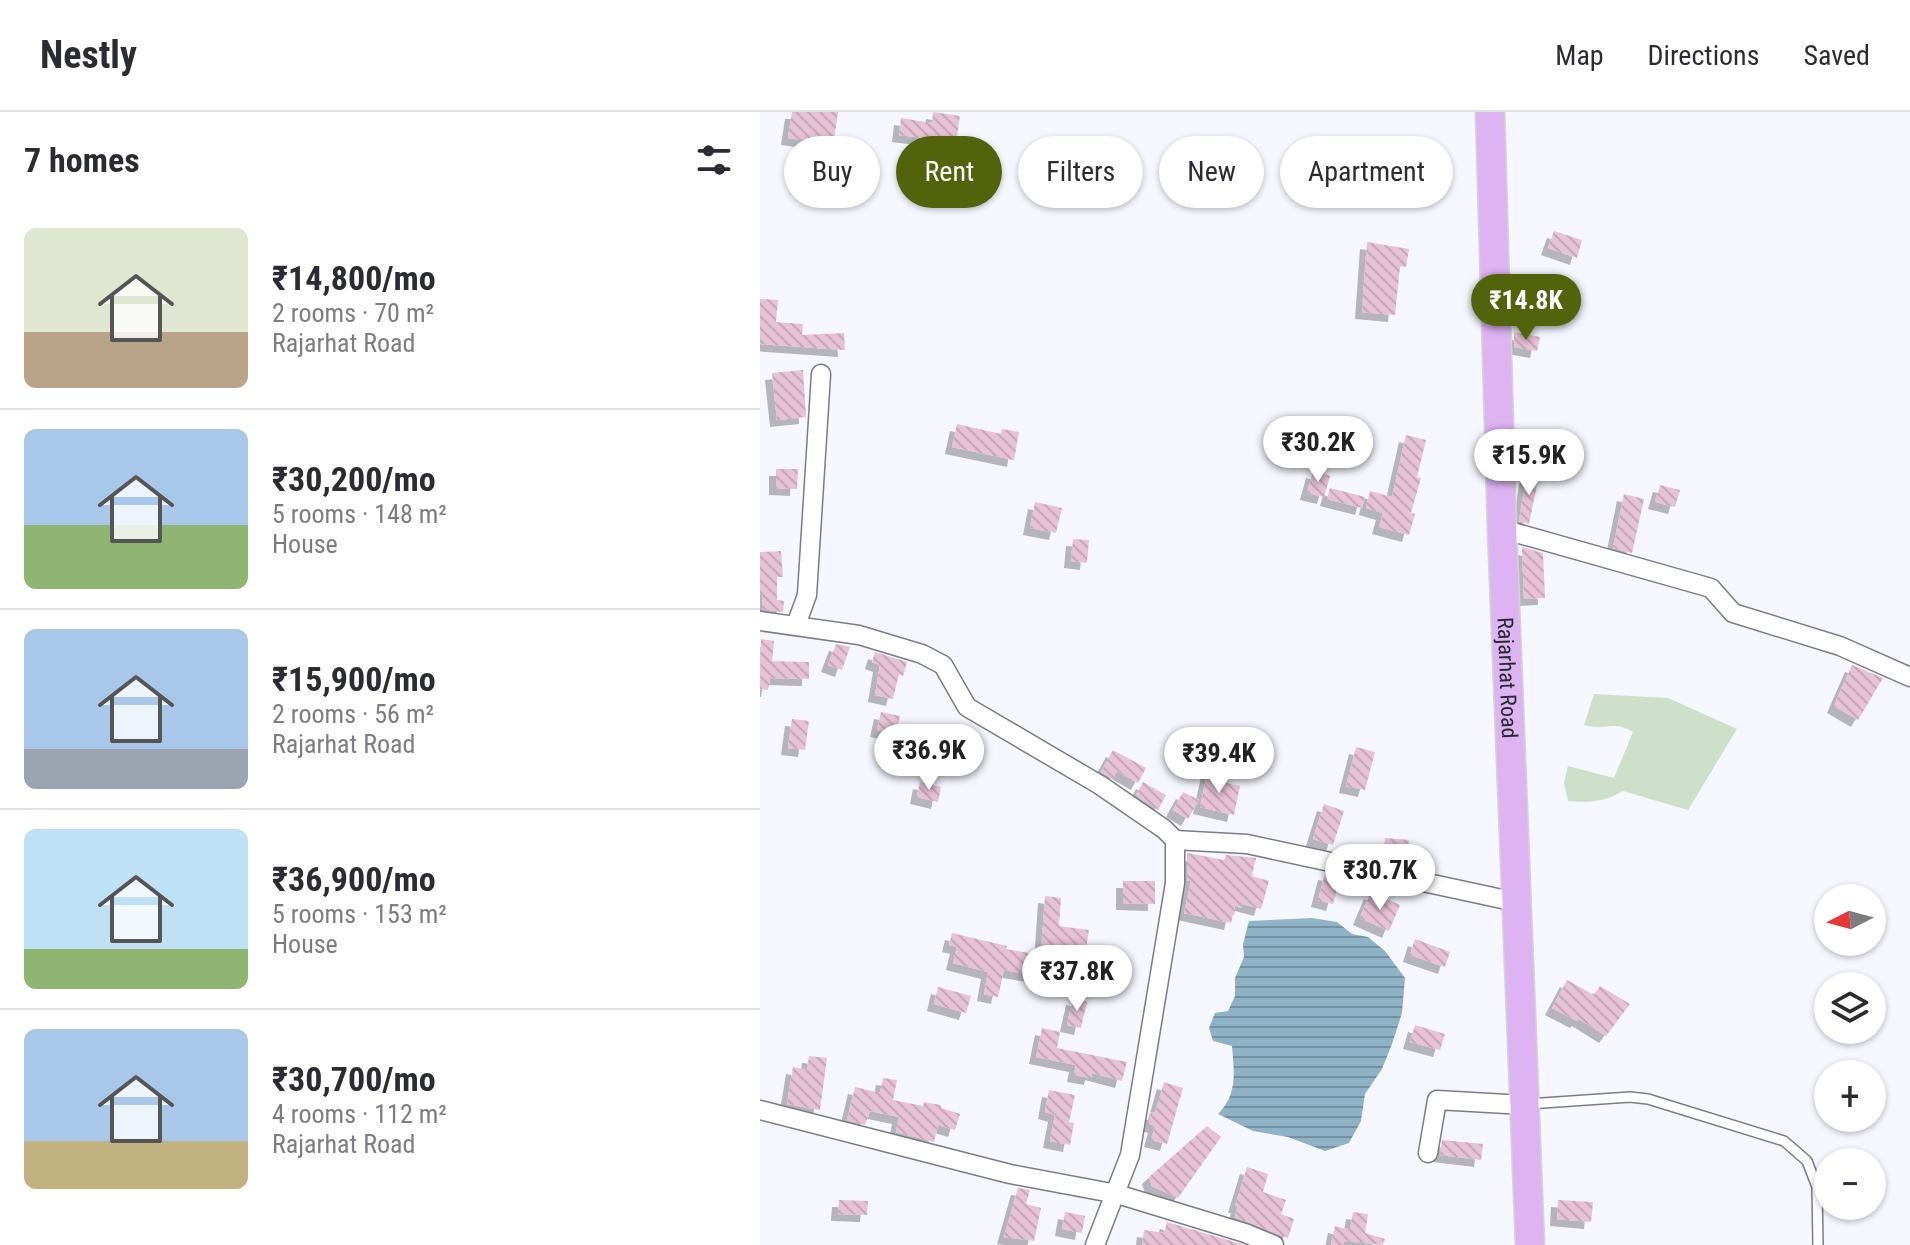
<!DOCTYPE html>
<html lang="en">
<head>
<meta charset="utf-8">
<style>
	body { margin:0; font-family:"Roboto Condensed",sans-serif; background:#f7f7f7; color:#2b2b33; height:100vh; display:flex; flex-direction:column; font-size:30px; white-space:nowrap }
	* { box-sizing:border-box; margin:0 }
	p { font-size:26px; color:#7c7c81 }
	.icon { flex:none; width:44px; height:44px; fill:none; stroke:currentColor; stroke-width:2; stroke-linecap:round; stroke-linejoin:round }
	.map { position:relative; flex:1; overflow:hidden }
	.panel { display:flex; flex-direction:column; background:#fff; width:760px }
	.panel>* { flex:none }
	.banner { position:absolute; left:24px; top:24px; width:760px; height:72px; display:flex; gap:16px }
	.needle { width:52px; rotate:264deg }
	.controls { position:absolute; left:1054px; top:772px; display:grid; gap:16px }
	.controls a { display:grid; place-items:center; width:72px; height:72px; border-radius:50%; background:#fff; box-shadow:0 2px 6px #0004; font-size:40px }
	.price { position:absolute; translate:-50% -68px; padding:0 18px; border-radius:28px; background:#fff; color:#222; font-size:26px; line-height:52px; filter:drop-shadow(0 2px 4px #0008) }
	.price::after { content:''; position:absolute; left:50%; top:48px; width:24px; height:18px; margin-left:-12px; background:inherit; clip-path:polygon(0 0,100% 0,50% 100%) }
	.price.selected { background:#52630c; color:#fff }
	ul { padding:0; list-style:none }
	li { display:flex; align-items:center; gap:24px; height:200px; padding:0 24px }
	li+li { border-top:2px solid #e1e1e2 }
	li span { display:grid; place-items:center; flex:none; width:224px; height:160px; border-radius:12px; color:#555 }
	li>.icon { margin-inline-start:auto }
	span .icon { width:96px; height:96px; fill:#fffc; stroke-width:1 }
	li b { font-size:34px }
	h2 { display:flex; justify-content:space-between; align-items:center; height:96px; padding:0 24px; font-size:34px }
	.chip { padding:0 28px; border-radius:36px; background:#fff; box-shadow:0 2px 6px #0004; font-size:28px; line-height:72px }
	.chip.selected { background:#52630c; color:#fff }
	header { display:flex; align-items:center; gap:48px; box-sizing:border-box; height:112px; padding:0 40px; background:#fff; border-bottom:2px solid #e1e1e2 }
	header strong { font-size:38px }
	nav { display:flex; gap:44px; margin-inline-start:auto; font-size:28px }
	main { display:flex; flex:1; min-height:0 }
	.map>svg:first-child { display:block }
	.park { fill:#cddfc9 }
	.water { fill:url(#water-rules) }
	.building { fill:url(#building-back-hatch); filter:url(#shadow) }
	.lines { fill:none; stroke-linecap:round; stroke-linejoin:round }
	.lane-casing { stroke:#7a7c87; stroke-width:12 }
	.street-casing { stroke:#7a7c87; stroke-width:21 }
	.primary-casing { stroke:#d4d4d5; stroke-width:31 }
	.lane { stroke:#fff; stroke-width:9 }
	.street { stroke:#fff; stroke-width:18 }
	.primary { stroke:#deb3f2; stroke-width:28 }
	.labels { text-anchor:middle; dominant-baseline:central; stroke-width:7; stroke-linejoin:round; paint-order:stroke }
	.street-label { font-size:22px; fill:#28292e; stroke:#fff }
</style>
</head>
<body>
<header>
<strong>Nestly</strong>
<nav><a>Map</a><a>Directions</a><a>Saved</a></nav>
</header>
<main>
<section class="panel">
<h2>7 homes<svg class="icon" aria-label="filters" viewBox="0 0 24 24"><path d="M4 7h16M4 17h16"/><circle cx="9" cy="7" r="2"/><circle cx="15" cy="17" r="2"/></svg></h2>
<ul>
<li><span style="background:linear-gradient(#dfe7d0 65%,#b9a48a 0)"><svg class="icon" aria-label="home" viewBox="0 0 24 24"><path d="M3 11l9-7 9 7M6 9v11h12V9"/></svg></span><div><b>₹14,800/mo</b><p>2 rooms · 70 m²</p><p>Rajarhat Road</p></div></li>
<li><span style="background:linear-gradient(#a9c7e8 60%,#8fb573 0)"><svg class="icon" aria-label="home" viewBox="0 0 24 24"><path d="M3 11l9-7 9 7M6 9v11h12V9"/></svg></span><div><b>₹30,200/mo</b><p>5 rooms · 148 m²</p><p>House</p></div></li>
<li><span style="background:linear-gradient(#a9c7e8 75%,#9aa5b1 0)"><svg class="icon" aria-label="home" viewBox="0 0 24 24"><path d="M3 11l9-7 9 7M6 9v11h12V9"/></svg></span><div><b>₹15,900/mo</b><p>2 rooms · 56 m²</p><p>Rajarhat Road</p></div></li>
<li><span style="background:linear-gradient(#bfe0f5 75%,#8fb573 0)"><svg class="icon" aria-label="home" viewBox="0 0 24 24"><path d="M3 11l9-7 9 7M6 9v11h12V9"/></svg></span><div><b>₹36,900/mo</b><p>5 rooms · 153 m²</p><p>House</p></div></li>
<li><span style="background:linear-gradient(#a9c7e8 70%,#c2b280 0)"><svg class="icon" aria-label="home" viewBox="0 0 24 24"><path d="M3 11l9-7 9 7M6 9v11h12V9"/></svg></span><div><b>₹30,700/mo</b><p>4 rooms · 112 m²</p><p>Rajarhat Road</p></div></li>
</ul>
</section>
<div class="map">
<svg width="1150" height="1133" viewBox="0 0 1150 1133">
	<defs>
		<pattern id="water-rules" width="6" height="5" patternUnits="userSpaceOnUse" patternTransform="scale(2)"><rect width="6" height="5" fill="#8fb2c6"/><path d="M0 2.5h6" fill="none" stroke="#7591a1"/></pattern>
		<pattern id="building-back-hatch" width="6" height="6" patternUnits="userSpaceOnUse" patternTransform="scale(2)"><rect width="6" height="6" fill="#e6c2d4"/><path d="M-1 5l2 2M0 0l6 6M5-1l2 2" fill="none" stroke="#c5a7b6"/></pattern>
		<filter id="shadow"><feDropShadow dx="-7" dy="7" stdDeviation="0" flood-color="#0004"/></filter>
	</defs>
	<rect width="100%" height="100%" fill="#f5f6fe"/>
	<path class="park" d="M834,582L908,586L977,617L928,698L863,679C843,690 831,691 808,689L804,671L808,654L854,666L873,620C853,608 844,619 824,613Z"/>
	<path class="water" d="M552,806L577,810L592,822L608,825L625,839L645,866L642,901L632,932L622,957L605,982L601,1009L589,1031L565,1039L528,1025L493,1019L458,1002C478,982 474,960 472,934L453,929L449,916L455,901L468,899L475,884V866L484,845L483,832L489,809Z"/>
	<g class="building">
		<polygon points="32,0 78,0 70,56 55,54 58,30 28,26"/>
		<polygon points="173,0 200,4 196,30 139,23 141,6 172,11"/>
		<polygon points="563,38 599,46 590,84 554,76"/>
		<polygon points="794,119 822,128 817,146 788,136"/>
		<polygon points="607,130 649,137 646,155 640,154 635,203 602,200"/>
		<polygon points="0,187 18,188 16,210 43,212 42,223 84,221 85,238 0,232"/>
		<polygon points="754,220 780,225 777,239 754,235"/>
		<polygon points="43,258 46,305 17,308 12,261"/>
		<polygon points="197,312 241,322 242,317 259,320 254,348 192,335"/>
		<polygon points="646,323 666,328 657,365 661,366 651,401 655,402 649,423 619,415 623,401 606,396 610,379 632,385"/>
		<polygon points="16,357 38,357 37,377 16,376"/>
		<polygon points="553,359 570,364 564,385 547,381"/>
		<polygon points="767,360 779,363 769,412 759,409"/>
		<polygon points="900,373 920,378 915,395 895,390"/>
		<polygon points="570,376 605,385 602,396 567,387"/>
		<polygon points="864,382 884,387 872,441 853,436"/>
		<polygon points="275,390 302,396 296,421 270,416"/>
		<polygon points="313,427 329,428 327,451 311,449"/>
		<polygon points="762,435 783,441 785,486 764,487"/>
		<polygon points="21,439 23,465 17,465 17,488 24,489 23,500 2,497 3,483 0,483 0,440"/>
		<polygon points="1,527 14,529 12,549 49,550 49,567 10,566 8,578 0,577"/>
		<polygon points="76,532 90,535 82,558 68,553"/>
		<polygon points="115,540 147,550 143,564 139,562 133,587 115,583 120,553 112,550"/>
		<polygon points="1092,553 1123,566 1098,608 1074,594"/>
		<polygon points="121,600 140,604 136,622 117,618"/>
		<polygon points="32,607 49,609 45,638 28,636"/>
		<polygon points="125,624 150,629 147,644 122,638"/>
		<polygon points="596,635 615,640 605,678 586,674"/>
		<polygon points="353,638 386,656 378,671 357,659 353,667 341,660"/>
		<polygon points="448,658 460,661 458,669 480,674 474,703 440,695"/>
		<polygon points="160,670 181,675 178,690 157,685"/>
		<polygon points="383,670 406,683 398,698 376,683"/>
		<polygon points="423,680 439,688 428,707 413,698"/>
		<polygon points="564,692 584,699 573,733 553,727"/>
		<polygon points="625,726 649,728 647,749 623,747"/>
		<polygon points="427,741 464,748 466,743 496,746 492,764 509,769 501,797 482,792 481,796 475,794 471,811 424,801 431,769 427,768"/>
		<polygon points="565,761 581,764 573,792 558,788"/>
		<polygon points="363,769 395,769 395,792 363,791"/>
		<polygon points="611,780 640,793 629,819 600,806"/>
		<polygon points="285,784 301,786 299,814 329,818 326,837 314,835 307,873 290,870 290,866 244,858 238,885 224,882 228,860 193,851 197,835 189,833 192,821 247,834 246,837 281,843"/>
		<polygon points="655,827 690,840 685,855 650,843"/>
		<polygon points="807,868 834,883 840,874 870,892 846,924 819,907 817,909 792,896"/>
		<polygon points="178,875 211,884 206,901 174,892"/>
		<polygon points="313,886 327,890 321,916 307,913"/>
		<polygon points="655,913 685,922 680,938 650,930"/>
		<polygon points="282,916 300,920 297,936 367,950 362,969 332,961 331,966 314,963 316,953 276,945"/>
		<polygon points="49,944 67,946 60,998 27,992 33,955 47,958"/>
		<polygon points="123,966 137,968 133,988 163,994 164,990 181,993 181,996 200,1002 195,1018 178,1013 174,1030 136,1020 139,1005 110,999 105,1013 87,1008 95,975 120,981"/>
		<polygon points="404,970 423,976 407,1032 391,1028 395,1014 389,1012 391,1000 395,1001"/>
		<polygon points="289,978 315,983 309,1010 314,1011 310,1033 290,1029 295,1003 285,1000"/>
		<polygon points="447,1014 461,1025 418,1086 392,1074 389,1065"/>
		<polygon points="682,1028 723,1032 721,1048 680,1043"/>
		<polygon points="487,1055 508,1062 503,1080 526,1088 521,1102 534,1107 528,1126 475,1105 478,1094 475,1094"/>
		<polygon points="258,1076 270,1078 266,1092 281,1096 274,1129 244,1125"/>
		<polygon points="79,1088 108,1089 107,1103 78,1102"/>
		<polygon points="798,1088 833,1090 831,1110 797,1107"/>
		<polygon points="305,1100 325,1104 322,1121 302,1117"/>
		<polygon points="593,1100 608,1102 605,1121 625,1127 623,1133 584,1129 584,1133 571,1133 575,1114 590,1118"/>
		<polygon points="407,1110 481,1132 483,1133 382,1133 384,1118 404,1121"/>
	</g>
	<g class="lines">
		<g class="lane-casing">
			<polyline id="lane" points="768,992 870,985 888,987 1024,1029 1047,1049 1057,1075 1058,1133"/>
		</g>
		<g class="street-casing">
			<g id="street">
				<polyline points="742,417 951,476 973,501 1080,534 1150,565"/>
				<polyline points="0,509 99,523 162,542 183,553 207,595 340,673 404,717 415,728 415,771 370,1043 335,1133"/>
				<polyline points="36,513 47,483 61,262"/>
				<polyline points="415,728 487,732 756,790"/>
				<polyline points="0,998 250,1062 357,1082 485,1121 514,1133"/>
				<polyline points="668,1041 677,988 764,993"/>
			</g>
		</g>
		<g class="primary-casing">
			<g id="primary">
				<path id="s1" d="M730,0L742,417L770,1133"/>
			</g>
		</g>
		<use href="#lane" class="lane"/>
		<use href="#street" class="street"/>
		<use href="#primary" class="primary"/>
	</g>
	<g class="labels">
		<g class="street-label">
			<text stroke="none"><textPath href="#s1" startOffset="566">Rajarhat Road</textPath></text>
		</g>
	</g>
</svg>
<div class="controls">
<a><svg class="needle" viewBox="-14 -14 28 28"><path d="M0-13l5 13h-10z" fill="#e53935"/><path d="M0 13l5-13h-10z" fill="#7c7c81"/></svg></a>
<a><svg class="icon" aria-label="layers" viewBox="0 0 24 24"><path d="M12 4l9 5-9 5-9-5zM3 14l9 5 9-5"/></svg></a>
<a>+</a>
<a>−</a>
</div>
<b class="price selected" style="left:766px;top:230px">₹14.8K</b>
<b class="price" style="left:558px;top:372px">₹30.2K</b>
<b class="price" style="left:769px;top:385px">₹15.9K</b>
<b class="price" style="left:169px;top:680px">₹36.9K</b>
<b class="price" style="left:459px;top:683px">₹39.4K</b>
<b class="price" style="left:620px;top:800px">₹30.7K</b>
<b class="price" style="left:317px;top:901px">₹37.8K</b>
<div class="banner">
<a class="chip">Buy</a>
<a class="chip selected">Rent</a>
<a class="chip">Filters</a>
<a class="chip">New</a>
<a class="chip">Apartment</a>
</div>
</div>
</main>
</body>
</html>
